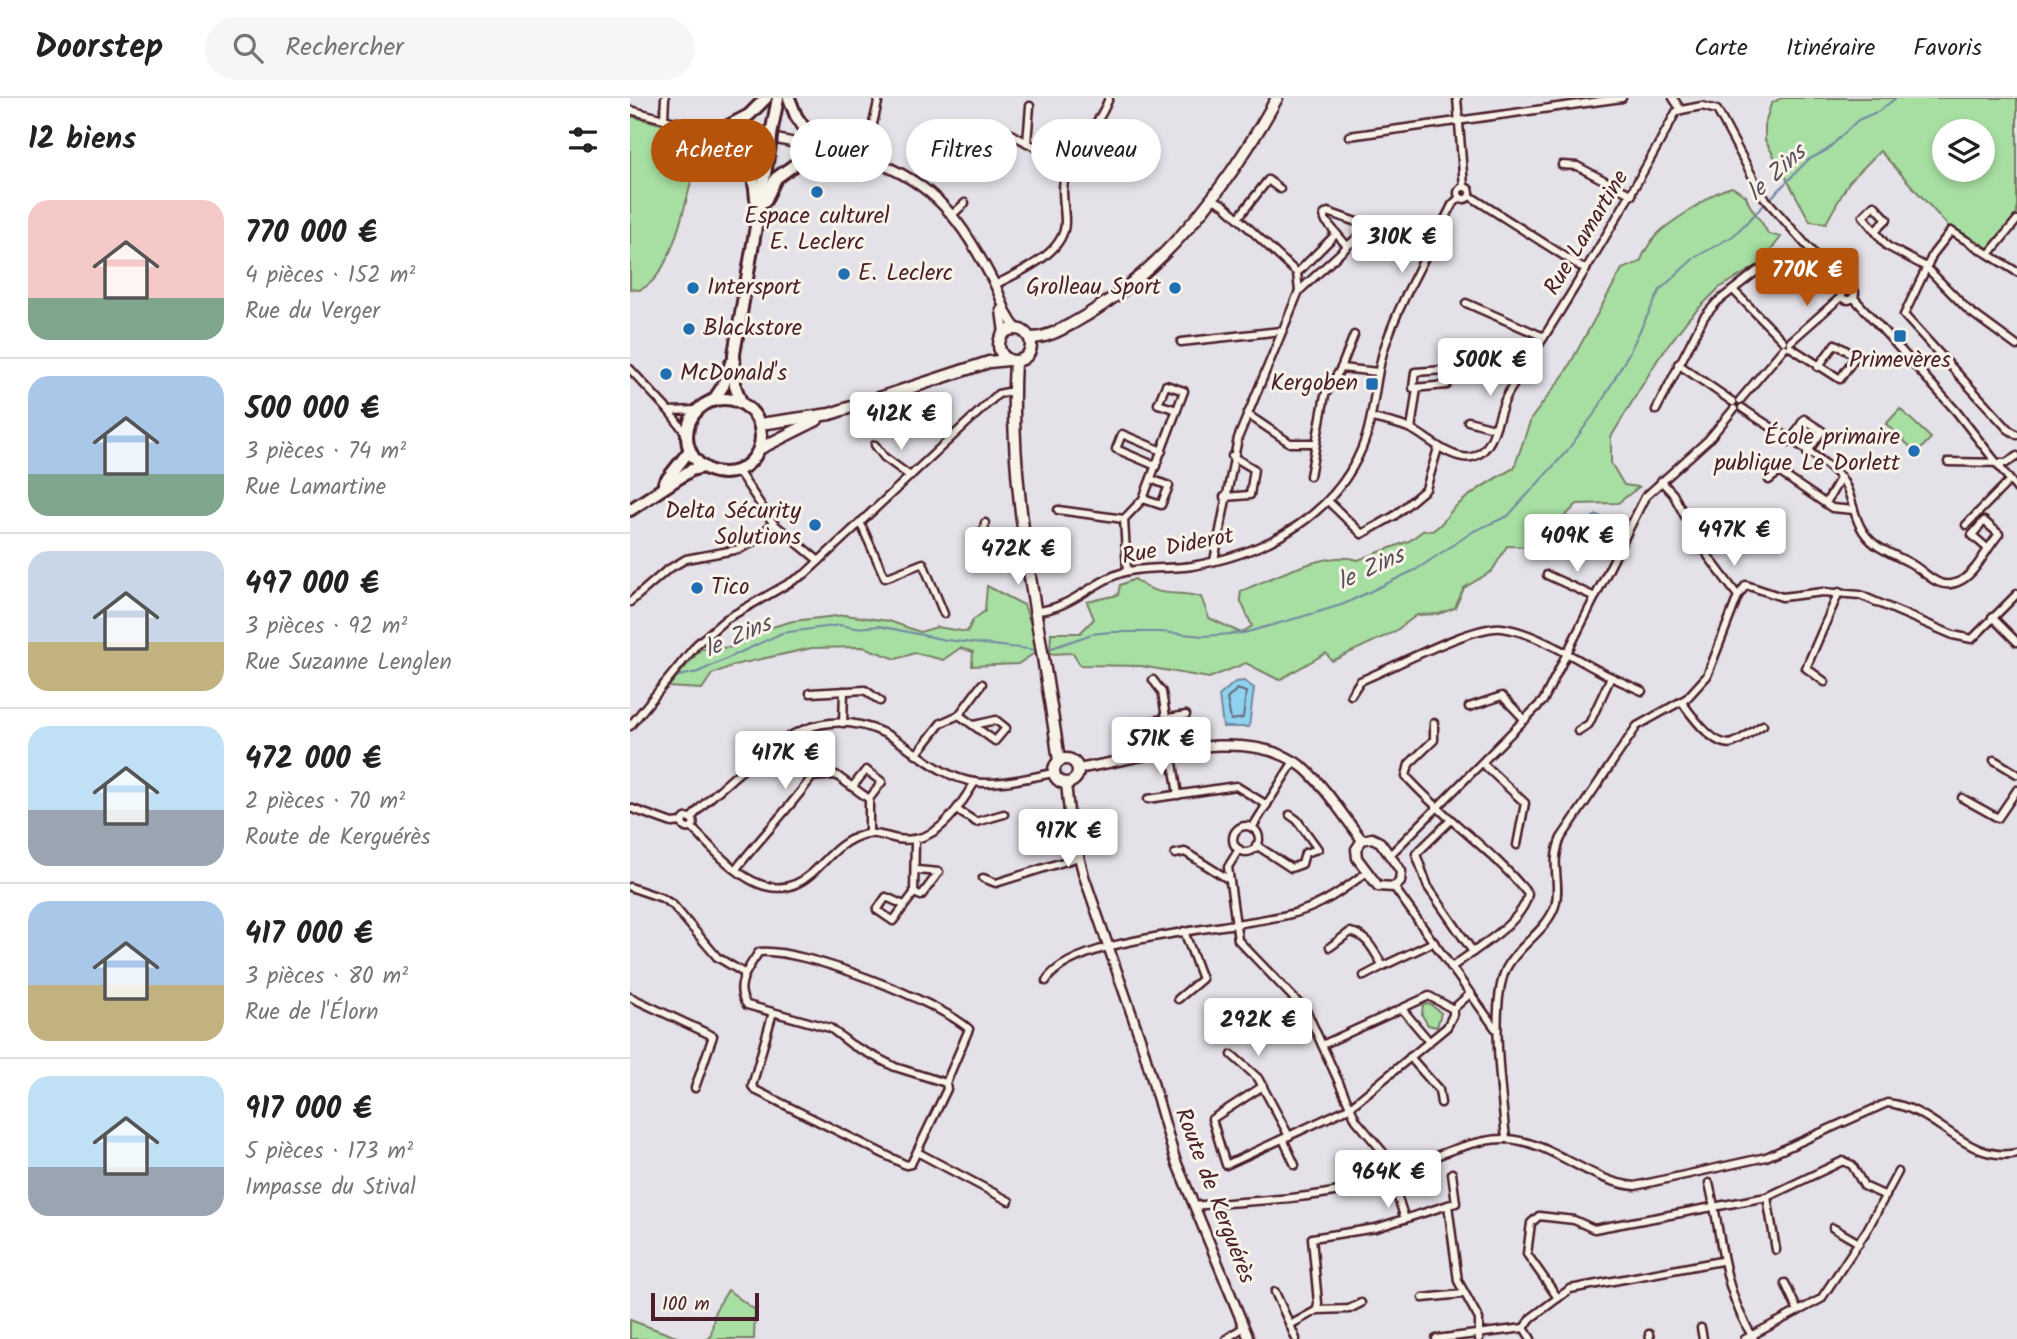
<!DOCTYPE html>
<html lang="fr">
<head>
<meta charset="utf-8">
<style>
	body { margin:0; font-family:Kalam,sans-serif; background:#f6f6f6; color:#222; height:100vh; display:flex; flex-direction:column; font-size:26px; white-space:nowrap }
	* { box-sizing:border-box; margin:0 }
	p { font-size:23px; color:#767676 }
	.icon { flex:none; width:38px; height:38px; fill:none; stroke:currentColor; stroke-width:2; stroke-linecap:round; stroke-linejoin:round }
	.map { position:relative; flex:1; overflow:hidden }
	.panel { display:flex; flex-direction:column; background:#fff; width:630px }
	.panel>* { flex:none }
	.guide { position:absolute; left:21px; top:21px; width:665px; height:63px; display:flex; gap:14px }
	.tools { position:absolute; left:1302px; top:21px; display:grid; gap:14px }
	.tools a { display:grid; place-items:center; width:63px; height:63px; border-radius:50%; background:#fff; box-shadow:0 4px 10px #0003; font-size:35px }
	.scale { position:absolute; left:21px; bottom:18px; width:108px; box-sizing:border-box; padding-left:7px; border:4px solid #4a1f2b; border-top:0; font-size:19px; line-height:24px; white-space:nowrap; color:#4a1f2b; -webkit-text-stroke:5px #f7f3e8; paint-order:stroke }
	.price { position:absolute; translate:-50% -60px; padding:0 16px; border-radius:7px; background:#fff; color:#222; font-size:23px; line-height:46px; filter:drop-shadow(0 2px 4px #0008) }
	.price::after { content:''; position:absolute; left:50%; top:42px; width:21px; height:16px; margin-left:-10px; background:inherit; clip-path:polygon(0 0,100% 0,50% 100%) }
	.price.selected { background:#b45309; color:#fff }
	ul { padding:0; list-style:none }
	li { display:flex; align-items:center; gap:21px; height:175px; padding:0 28px }
	li+li { border-top:2px solid #e0e0e0 }
	li span { display:grid; place-items:center; flex:none; width:196px; height:140px; border-radius:21px; color:#555 }
	li>.icon { margin-inline-start:auto }
	span .icon { width:84px; height:84px; fill:#fffc; stroke-width:1 }
	li b { font-size:30px }
	h2 { display:flex; justify-content:space-between; align-items:center; height:84px; padding:0 28px; font-size:30px }
	.tag { padding:0 24px; border-radius:32px; background:#fff; box-shadow:0 4px 10px #0003; font-size:24px; line-height:63px }
	.tag.selected { background:#b45309; color:#fff }
	header { display:flex; align-items:center; gap:42px; box-sizing:border-box; height:98px; padding:0 35px; background:#fff; border-bottom:2px solid #e0e0e0 }
	header strong { font-size:33px }
	nav { display:flex; gap:38px; margin-inline-start:auto; font-size:24px }
	.search { width:490px; height:63px; background:#f6f6f6; display:flex; align-items:center; gap:18px; box-sizing:border-box; padding:0 24px; border-radius:38px; color:#767676; font-size:26px }
	main { display:flex; flex:1; min-height:0 }
	.map>svg:first-child { display:block }
	.green { fill:#a7dea2; stroke:#787e66; stroke-width:2; fill-rule:evenodd }
	.water { fill:#8ed2ef; stroke:#738aa1; stroke-width:2 }
	.lines { fill:none; stroke-linecap:round; stroke-linejoin:round }
	.shore { stroke:#656779; stroke-width:2 }
	.stream { stroke:#738aa1; stroke-width:2 }
	.minor-casing { stroke:#4a1f2b; stroke-width:11 }
	.tertiary-casing { stroke:#4a1f2b; stroke-width:13 }
	.secondary-casing { stroke:#4a1f2b; stroke-width:15 }
	.primary-casing { stroke:#4a1f2b; stroke-width:16 }
	.minor { stroke:#f7f3e8; stroke-width:6 }
	.tertiary { stroke:#f7f3e8; stroke-width:8 }
	.secondary { stroke:#f7f3e8; stroke-width:10 }
	.primary { stroke:#f7f3e8; stroke-width:10 }
	.primary-bridge-casing { stroke:#4a1f2b; stroke-width:16; stroke-linecap:butt }
	.primary-bridge { stroke:#f7f3e8; stroke-width:10 }
	.poi-dot { fill:#1f6fb2; stroke:#f7f3e8; stroke-width:2.5 }
	.labels { text-anchor:middle; dominant-baseline:central; stroke-width:6; stroke-linejoin:round; paint-order:stroke }
	.poi-label { font-size:23px; fill:#4a1f2b; stroke:#f7f3e8; text-anchor:start }
	.street-label { font-size:23px; fill:#4a1f2b; stroke:#f7f3e8 }
	.water-label { font-size:24px; font-style:italic; fill:#5b4c5c; stroke:#f7f3e8 }
</style>
</head>
<body>
<header>
<strong>Doorstep</strong>
<div class="search"><svg class="icon" aria-label="search" viewBox="0 0 24 24"><circle cx="10" cy="10" r="6"/><path d="M15 15l6 6"/></svg>Rechercher</div>
<nav><a>Carte</a><a>Itinéraire</a><a>Favoris</a></nav>
</header>
<main>
<section class="panel">
<h2>12 biens<svg class="icon" aria-label="filters" viewBox="0 0 24 24"><path d="M4 7h16M4 17h16"/><circle cx="9" cy="7" r="2"/><circle cx="15" cy="17" r="2"/></svg></h2>
<ul>
<li><span style="background:linear-gradient(#f6c9c9 70%,#7fa58c 0)"><svg class="icon" aria-label="home" viewBox="0 0 24 24"><path d="M3 11l9-7 9 7M6 9v11h12V9"/></svg></span><div><b>770 000 €</b><p>4 pièces · 152 m²</p><p>Rue du Verger</p></div></li>
<li><span style="background:linear-gradient(#a9c7e8 70%,#7fa58c 0)"><svg class="icon" aria-label="home" viewBox="0 0 24 24"><path d="M3 11l9-7 9 7M6 9v11h12V9"/></svg></span><div><b>500 000 €</b><p>3 pièces · 74 m²</p><p>Rue Lamartine</p></div></li>
<li><span style="background:linear-gradient(#c9d6e8 65%,#c2b280 0)"><svg class="icon" aria-label="home" viewBox="0 0 24 24"><path d="M3 11l9-7 9 7M6 9v11h12V9"/></svg></span><div><b>497 000 €</b><p>3 pièces · 92 m²</p><p>Rue Suzanne Lenglen</p></div></li>
<li><span style="background:linear-gradient(#bfe0f5 60%,#9aa5b1 0)"><svg class="icon" aria-label="home" viewBox="0 0 24 24"><path d="M3 11l9-7 9 7M6 9v11h12V9"/></svg></span><div><b>472 000 €</b><p>2 pièces · 70 m²</p><p>Route de Kerguérès</p></div></li>
<li><span style="background:linear-gradient(#a9c7e8 60%,#c2b280 0)"><svg class="icon" aria-label="home" viewBox="0 0 24 24"><path d="M3 11l9-7 9 7M6 9v11h12V9"/></svg></span><div><b>417 000 €</b><p>3 pièces · 80 m²</p><p>Rue de l'Élorn</p></div></li>
<li><span style="background:linear-gradient(#bfe0f5 65%,#9aa5b1 0)"><svg class="icon" aria-label="home" viewBox="0 0 24 24"><path d="M3 11l9-7 9 7M6 9v11h12V9"/></svg></span><div><b>917 000 €</b><p>5 pièces · 173 m²</p><p>Impasse du Stival</p></div></li>
</ul>
</section>
<div class="map">
<svg width="1387" height="1241" viewBox="0 0 1387 1241">
	<rect width="100%" height="100%" fill="#e4e1e8"/>
	<filter id="ink" filterUnits="userSpaceOnUse"><feTurbulence type="fractalNoise" baseFrequency=".0143" numOctaves="2"/><feDisplacementMap in="SourceGraphic" scale="14" xChannelSelector="R" yChannelSelector="G"/><feConvolveMatrix kernelMatrix="1 2 1 2 8 2 1 2 1" color-interpolation-filters="sRGB"/></filter>
	<g filter="url(#ink)">
		<g class="green">
			<path d="M1151,0H1387V115L1360,151L1319,129L1250,53L1219,84L1196,125L1180,123L1135,42V26L1141,6ZM1314,33H1353V72H1314Z"/>
			<path d="M0,18L57,33L66,44L72,46C58,81 47,179 9,192L0,191Z"/>
			<path d="M1102,89L1116,98C1120,114 1132,120 1138,136L1151,139L1130,166L1089,190L1059,220L1028,261L981,339V365L994,387L1009,389L988,405L947,406L905,449L877,448L862,473L834,490L825,510L809,516L787,517L764,534L702,563L696,555L649,582L616,565L579,580L511,568L450,567L443,555L420,556L421,535H450L464,521L457,504L488,497L490,487L505,481C529,501 544,492 571,499L579,520L611,535L622,528L610,501L611,493C641,481 698,451 728,462L779,443L794,432L802,433C815,425 816,418 824,410C842,394 863,381 884,370L901,321L935,275L992,171L1010,164C1021,137 1035,128 1059,113C1074,103 1083,94 1102,89Z"/>
			<polygon points="1270,311 1301,340 1287,355 1256,326"/>
			<polygon points="357,488 394,507 404,535 406,554 388,566 342,568 343,554 330,550 313,562 285,555 266,561 233,549 182,550 104,567 82,576 72,591 38,589 71,551 104,549 139,530 163,523 215,517 259,523 290,534 307,529 337,534 343,522 355,513"/>
			<polygon points="800,906 811,915 807,929 798,927 792,917 793,907"/>
			<polygon points="98,1192 125,1212 124,1241 77,1241 81,1237 85,1213"/>
			<polygon points="0,1222 52,1241 0,1241"/>
		</g>
		<g class="water">
			<polygon points="967,417 985,426 977,452 942,445 943,431"/>
			<polygon points="614,583 624,590 619,629 593,629 589,598 605,584"/>
		</g>
		<g class="lines">
			<polygon class="shore" points="607,591 616,594 613,620 601,622 597,601"/>
			<g class="stream">
				<polyline points="1140,101 1178,62 1197,52 1228,22 1249,13 1266,0"/>
				<polyline points="416,552 462,536 480,534 530,534 574,538 614,535 685,515 714,506 787,471 844,433 878,418 937,353 967,312 999,255 1030,192 1064,160 1103,138 1136,105"/>
				<polyline points="44,579 68,574 152,535 210,527 225,530 249,528 316,542 407,552"/>
			</g>
			<g class="minor-casing">
				<g id="minor">
					<polyline points="827,0 834,89"/>
					<polyline points="1043,0 1051,12"/>
					<polyline points="0,12 45,24 94,30"/>
					<polyline points="1051,12 1072,8 1087,12 1133,98 1214,190"/>
					<polyline points="34,20 35,0"/>
					<polyline points="379,35 440,68"/>
					<polyline points="719,38 992,0"/>
					<polyline points="397,45 400,8"/>
					<polyline points="235,60 249,0"/>
					<polyline points="932,67 947,68 1002,97"/>
					<circle cx="834" cy="95" r="6"/>
					<polyline points="840,98 956,172"/>
					<polyline points="581,100 594,107 667,175 669,193 608,340 584,463"/>
					<polyline points="321,118 335,105"/>
					<polyline points="608,120 638,82 650,91"/>
					<polyline points="1245,133 1257,121 1244,107 1233,118 1257,148 1296,169 1338,212 1387,248"/>
					<polyline points="1360,155 1387,122"/>
					<polyline points="1387,174 1321,133 1303,156 1274,217 1378,331 1387,337"/>
					<polyline points="667,175 706,136"/>
					<path d="M365,187C389,174 435,156 435,124C435,108 430,91 436,75C446,49 469,28 479,0"/>
					<circle cx="1218" cy="195" r="7"/>
					<polyline points="669,193 733,134 732,126 698,114 694,117 695,122 717,148"/>
					<polyline points="1104,193 1153,243"/>
					<polyline points="1223,199 1326,313 1387,391"/>
					<polyline points="836,205 914,239"/>
					<polyline points="551,244 651,233"/>
					<polyline points="1160,244 1212,198"/>
					<polyline points="1160,249 1210,281 1226,258 1205,246 1188,269"/>
					<polyline points="1048,266 1103,304"/>
					<polyline points="711,270 748,274"/>
					<polyline points="0,271 39,313 57,337"/>
					<polygon points="815,272 817,287 783,290 785,274"/>
					<polyline points="1110,302 1154,250"/>
					<path d="M1112,310C1142,331 1184,353 1209,378C1221,390 1222,413 1230,428C1241,450 1260,454 1280,465C1298,475 1309,495 1332,482C1347,473 1357,450 1369,436L1354,423L1342,437L1357,450"/>
					<polyline points="1026,312 1074,219 1087,204 1127,173 1138,172 1149,178"/>
					<polyline points="39,313 68,312"/>
					<polyline points="617,316 660,345 683,345"/>
					<path d="M742,320C755,323 771,326 783,332C798,340 826,366 845,358C867,350 867,312 879,294C938,202 995,110 1046,14L1051,12"/>
					<polyline points="838,323 864,330"/>
					<polyline points="781,331 787,290"/>
					<polyline points="1160,344 1174,321 1192,333 1177,355"/>
					<polyline points="245,347 254,359 280,378"/>
					<polyline points="1318,364 1376,365 1387,358"/>
					<polyline points="526,368 486,351 492,336 532,353"/>
					<polyline points="108,373 143,425 189,463"/>
					<polyline points="680,378 695,297 711,270 724,237"/>
					<polyline points="1139,382 1149,374 1202,410 1224,412"/>
					<polyline points="1031,383 1043,396 1073,452"/>
					<polyline points="594,399 620,397 624,371 602,358"/>
					<polyline points="513,401 531,407 539,388 521,381"/>
					<polyline points="698,403 732,436 764,418 796,391 808,350"/>
					<polyline points="1196,405 1211,379"/>
					<polyline points="428,412 494,421"/>
					<polyline points="494,421 513,401 554,293 536,287 528,306 547,312"/>
					<polyline points="494,421 497,473"/>
					<polyline points="230,424 255,480 293,465 314,516"/>
					<path d="M355,425L352,441C363,460 379,462 399,461"/>
					<polyline points="1336,427 1377,385"/>
					<polyline points="1078,458 1108,498"/>
					<polyline points="917,477 965,499"/>
					<polyline points="0,504 37,472 56,461 110,451 126,442 143,425"/>
					<path d="M407,513C442,511 467,479 499,473C519,469 541,471 562,468C638,455 711,415 736,339C745,310 745,280 754,251C770,201 799,154 822,107L830,99"/>
					<polyline points="1362,519 1387,544"/>
					<polyline points="981,579 1012,593"/>
					<polyline points="523,582 532,594 548,697"/>
					<polyline points="1195,584 1176,570 1209,494"/>
					<polyline points="180,595 235,592 250,603"/>
					<path d="M721,597L730,583C762,570 842,527 872,530C906,534 950,564 981,579L959,626L948,633"/>
					<path d="M1052,604C1061,617 1085,651 1103,645C1113,641 1124,632 1133,627"/>
					<polyline points="839,609 872,598 895,622"/>
					<polyline points="329,617 365,643 376,630 366,622 344,627"/>
					<polyline points="213,625 214,593"/>
					<polyline points="511,625 556,617"/>
					<path d="M804,625V642L779,666L776,678C814,721 862,751 898,796C894,824 844,852 822,869"/>
					<polyline points="0,628 67,546 96,521 175,476 368,296 383,293"/>
					<polyline points="286,657 311,625 329,617 352,586"/>
					<polyline points="1364,662 1387,676"/>
					<polyline points="852,665 895,705 887,747"/>
					<polyline points="223,688 236,672 252,684 239,701 239,735"/>
					<polyline points="1332,700 1368,720 1387,692"/>
					<polyline points="518,701 606,688 637,707"/>
					<polyline points="0,710 42,725 52,724"/>
					<polyline points="327,712 346,724 374,716"/>
					<circle cx="58" cy="725" r="5.5"/>
					<path d="M61,721C72,705 89,693 103,680C149,641 193,605 256,636C287,652 308,678 344,684C368,688 400,679 424,675"/>
					<polyline points="821,722 786,756 798,789 843,854"/>
					<circle cx="616" cy="741" r="13"/>
					<path d="M61,729C92,759 135,816 181,776C198,761 209,744 232,737C244,733 256,739 268,741C307,747 327,712 345,684"/>
					<polyline points="622,730 664,663"/>
					<polyline points="626,747 661,770 672,766 675,755 688,751 667,722 660,717"/>
					<polyline points="609,751 598,769 608,842 677,914 726,1022 753,1054"/>
					<polyline points="545,756 555,754 598,781"/>
					<polyline points="760,757 913,603 1015,399 1078,342 1104,311"/>
					<path d="M106,771C131,739 158,712 182,679L206,677L239,701"/>
					<polyline points="353,780 366,785 449,759"/>
					<polyline points="0,789 32,800 43,807 87,859 114,875"/>
					<polyline points="764,789 865,930"/>
					<polyline points="284,795 291,798 309,774 287,772"/>
					<polyline points="274,807 256,799 247,812 263,823 284,795 285,742"/>
					<path d="M700,849L720,834C738,837 744,854 753,868L804,844"/>
					<polyline points="734,878 753,868"/>
					<path d="M416,883C443,836 616,831 668,814C695,806 715,790 737,774"/>
					<polyline points="0,899 83,938 65,990"/>
					<polyline points="548,901 572,881 554,833"/>
					<polyline points="772,911 799,943"/>
					<path d="M143,914L122,988L125,992L276,1067L281,1066L317,991L316,985L339,931C308,903 170,849 129,854C118,870 103,889 117,907L200,930L222,947L265,969L316,985"/>
					<polyline points="692,947 799,898 823,911"/>
					<polyline points="602,957 628,980 659,1038"/>
					<polyline points="780,959 809,992 811,1005"/>
					<polyline points="633,988 582,1021 596,1067 719,1010 817,929 823,917 823,911 841,895"/>
					<polyline points="653,1041 665,1067"/>
					<path d="M876,1041C872,998 859,907 876,871C888,847 916,834 925,808C932,785 919,767 931,740L1007,628L1057,600L1077,578L1108,498L1116,487L1152,499L1193,494L1230,497L1323,537L1342,541L1387,496"/>
					<polyline points="287,1054 379,1103"/>
					<path d="M1079,1085C1093,1142 1091,1189 1124,1241"/>
					<polyline points="767,1097 775,1121"/>
					<polyline points="1137,1099 1146,1152"/>
					<polyline points="818,1107 826,1105 822,1075"/>
					<path d="M565,1108C614,1103 666,1102 714,1092C759,1082 832,1039 876,1041C922,1043 959,1084 1005,1088L1136,1059L1257,1005C1308,1010 1335,1066 1387,1055"/>
					<polyline points="1203,1130 1229,1145"/>
					<polyline points="1155,1185 1168,1213"/>
					<polyline points="645,1194 660,1227"/>
					<polyline points="793,1200 833,1196"/>
					<polyline points="928,1200 897,1156 901,1125 909,1118 944,1122 964,1131 1137,1099 1213,1063 1222,1067 1234,1088 1256,1098"/>
					<polyline points="687,1212 719,1211 731,1205"/>
					<polyline points="894,1230 901,1220 940,1191 1091,1163"/>
					<polyline points="1071,1230 1073,1241"/>
					<polyline points="1019,1236 1020,1241"/>
					<polyline points="596,1241 614,1229"/>
					<polyline points="666,1241 660,1227 687,1212 688,1205 682,1140 746,1130 818,1107 828,1183 849,1221 849,1241"/>
					<polyline points="806,1241 894,1230 901,1241"/>
					<polyline points="1115,1241 1191,1201 1237,1132 1268,1074"/>
				</g>
			</g>
			<g class="tertiary-casing">
				<g id="tertiary">
					<polyline points="94,30 199,52 229,64"/>
					<circle cx="235" cy="65" r="6"/>
					<path d="M240,62C306,85 332,124 363,183C372,199 374,217 387,231"/>
					<polyline points="371,212 374,235"/>
					<path d="M448,671C513,660 621,624 675,671C697,691 714,719 732,742"/>
					<polyline points="436,685 440,724 454,778 511,943 545,1061 619,1241"/>
					<polygon points="742,740 750,744 771,773 770,784 764,789 748,788 727,760 726,751 732,742"/>
				</g>
			</g>
			<g class="secondary-casing">
				<g id="secondary">
					<circle cx="385" cy="247" r="16"/>
					<path d="M400,240C417,240 430,232 445,224C533,175 599,87 647,0"/>
					<path d="M385,264C377,394 412,534 429,663"/>
					<polyline points="130,326 200,316 359,264 378,262"/>
					<polyline points="129,351 187,322"/>
					<circle cx="436" cy="673" r="12"/>
				</g>
			</g>
			<g class="primary-casing">
				<g id="primary">
					<polyline points="142,31 148,0"/>
					<path d="M126,101C124,70 115,52 94,30L119,17L136,0"/>
					<polyline points="135,103 146,80 188,50 166,18 159,0"/>
					<circle cx="94" cy="338" r="37"/>
					<polyline points="83,303 93,288 101,265"/>
					<polyline points="111,304 105,288 104,256 140,47"/>
					<polyline points="34,385 60,352"/>
					<polyline points="0,412 61,372 74,369"/>
				</g>
			</g>
			<use href="#minor" class="minor"/>
			<use href="#tertiary" class="tertiary"/>
			<use href="#secondary" class="secondary"/>
			<use href="#primary" class="primary"/>
			<g class="primary-bridge-casing">
				<polyline id="primary-bridge" points="140,47 142,31"/>
			</g>
			<use href="#primary-bridge" class="primary-bridge"/>
		</g>
	</g>
	<g class="poi-dot">
		<circle cx="187" cy="94" r="7"/>
		<circle cx="214" cy="176" r="7"/>
		<circle cx="63" cy="190" r="7"/>
		<circle cx="545" cy="190" r="7"/>
		<circle cx="59" cy="231" r="7"/>
		<rect x="1263" y="231" width="14" height="14" rx="3.5"/>
		<circle cx="36" cy="276" r="7"/>
		<rect x="735" y="279" width="14" height="14" rx="3.5"/>
		<circle cx="1284" cy="353" r="7"/>
		<circle cx="185" cy="427" r="7"/>
		<circle cx="67" cy="490" r="7"/>
	</g>
	<g class="labels">
		<g class="poi-label">
			<text x="187" y="119" text-anchor="middle">Espace culturel<tspan x="187" dy="26">E. Leclerc</tspan></text>
			<text x="228" y="176">E. Leclerc</text>
			<text x="77" y="190">Intersport</text>
			<text x="531" y="190" text-anchor="end">Grolleau Sport</text>
			<text x="73" y="231">Blackstore</text>
			<text x="1270" y="263" text-anchor="middle">Primevères</text>
			<text x="50" y="276">McDonald's</text>
			<text x="728" y="286" text-anchor="end">Kergoben</text>
			<text x="1270" y="340" text-anchor="end">École primaire<tspan x="1270" dy="26">publique Le Dorlett</tspan></text>
			<text x="171" y="414" text-anchor="end">Delta Sécurity<tspan x="171" dy="26">Solutions</tspan></text>
			<text x="81" y="490">Tico</text>
		</g>
		<g class="street-label">
			<text transform="translate(957 135) rotate(-59)">Rue Lamartine</text>
			<text transform="translate(548 449) rotate(-11)">Rue Diderot</text>
			<text transform="translate(584 1098) rotate(69)">Route de Kerguérès</text>
		</g>
		<g class="water-label">
			<text transform="translate(1147 75) rotate(-43)">le Zins</text>
			<text transform="translate(741 471) rotate(-25)">le Zins</text>
			<text transform="translate(108 539) rotate(-24)">le Zins</text>
		</g>
	</g>
</svg>
<div class="tools">
<a><svg class="icon" aria-label="layers" viewBox="0 0 24 24"><path d="M12 4l9 5-9 5-9-5zM3 14l9 5 9-5"/></svg></a>
</div>
<div class="scale">100 m</div>
<b class="price" style="left:772px;top:177px">310K €</b>
<b class="price selected" style="left:1177px;top:210px">770K €</b>
<b class="price" style="left:860px;top:300px">500K €</b>
<b class="price" style="left:271px;top:354px">412K €</b>
<b class="price" style="left:1104px;top:470px">497K €</b>
<b class="price" style="left:947px;top:476px">409K €</b>
<b class="price" style="left:388px;top:489px">472K €</b>
<b class="price" style="left:531px;top:679px">571K €</b>
<b class="price" style="left:155px;top:693px">417K €</b>
<b class="price" style="left:438px;top:771px">917K €</b>
<b class="price" style="left:628px;top:960px">292K €</b>
<b class="price" style="left:758px;top:1112px">964K €</b>
<div class="guide">
<a class="tag selected">Acheter</a>
<a class="tag">Louer</a>
<a class="tag">Filtres</a>
<a class="tag">Nouveau</a>
</div>
</div>
</main>
</body>
</html>
